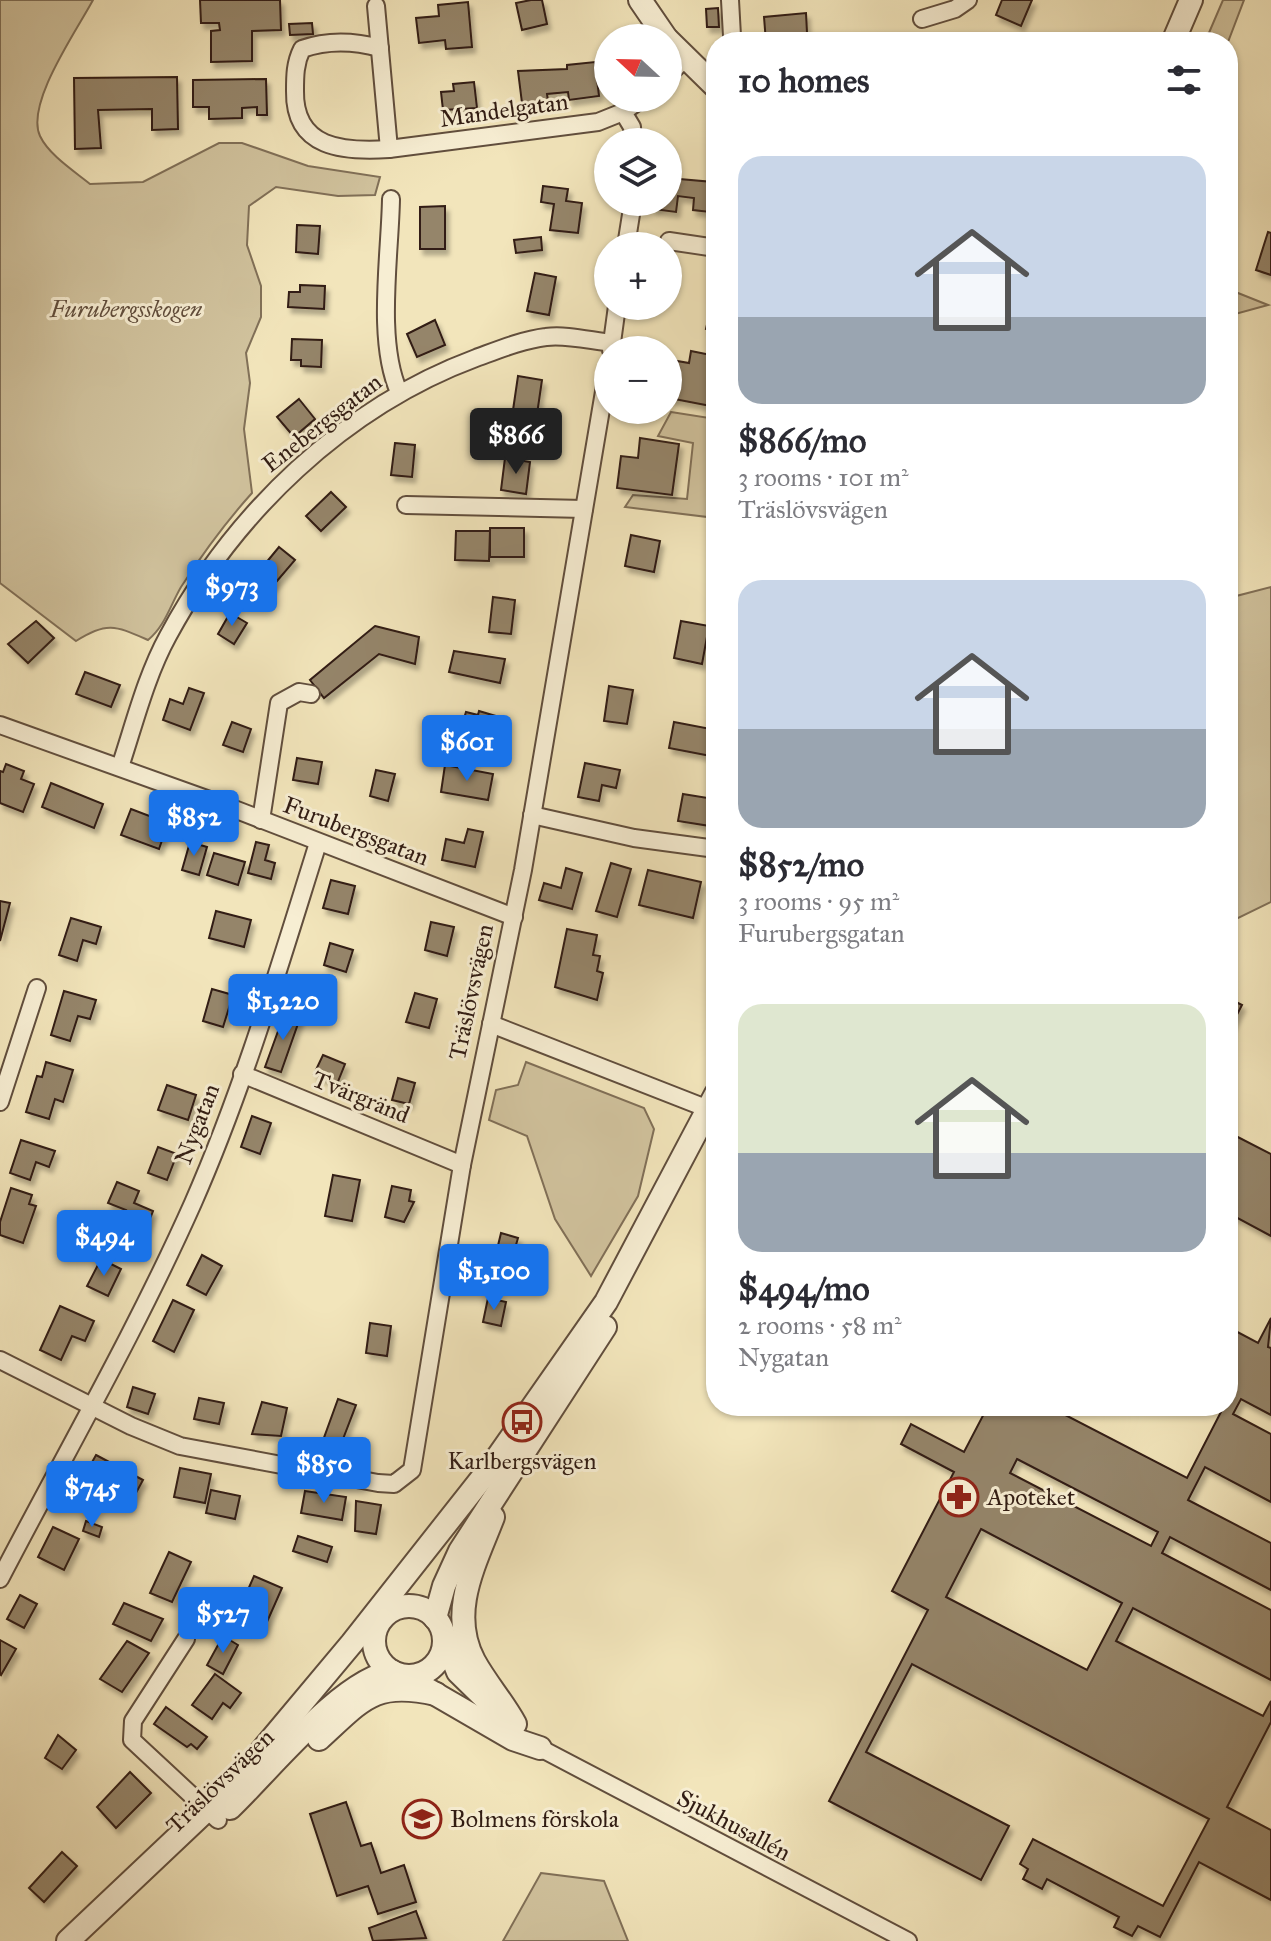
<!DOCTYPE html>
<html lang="en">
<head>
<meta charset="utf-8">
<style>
	body { margin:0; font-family:"IM FELL Great Primer",serif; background:#f2f2f3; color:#2b2b33; height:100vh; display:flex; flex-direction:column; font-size:30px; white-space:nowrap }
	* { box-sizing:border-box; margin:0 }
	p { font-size:26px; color:#7c7c81 }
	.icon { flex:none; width:44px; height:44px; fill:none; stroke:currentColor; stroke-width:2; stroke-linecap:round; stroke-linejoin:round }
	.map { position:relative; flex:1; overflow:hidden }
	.sheet { position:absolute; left:706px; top:32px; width:532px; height:1384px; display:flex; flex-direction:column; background:#fff; border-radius:32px; box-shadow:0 2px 6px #0004 }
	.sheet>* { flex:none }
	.needle { width:52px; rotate:292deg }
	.fabs { position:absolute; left:594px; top:24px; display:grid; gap:16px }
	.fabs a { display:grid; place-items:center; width:88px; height:88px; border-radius:50%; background:#fff; box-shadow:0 2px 6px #0004; font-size:40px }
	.price { position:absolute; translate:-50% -68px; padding:0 18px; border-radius:8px; background:#1a73e8; color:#fff; font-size:26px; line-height:52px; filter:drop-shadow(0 2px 4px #0008) }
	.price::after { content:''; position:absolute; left:50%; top:48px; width:24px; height:18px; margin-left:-12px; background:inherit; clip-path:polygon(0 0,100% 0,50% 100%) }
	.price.active { background:#222; color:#fff }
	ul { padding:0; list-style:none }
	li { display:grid; align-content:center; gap:16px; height:424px; padding:0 32px }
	li span { display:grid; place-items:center; height:248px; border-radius:24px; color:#555 }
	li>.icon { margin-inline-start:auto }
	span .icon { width:144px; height:144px; fill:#fffc; stroke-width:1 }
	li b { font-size:34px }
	h2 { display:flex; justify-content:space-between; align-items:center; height:96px; padding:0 32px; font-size:34px }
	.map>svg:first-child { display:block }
	.green { fill:#d1c39e; stroke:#817058; stroke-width:2 }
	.building { fill:#95856a; stroke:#311c13; stroke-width:2; fill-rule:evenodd; filter:url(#shadow) }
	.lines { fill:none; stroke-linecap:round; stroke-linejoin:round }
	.minor-casing { stroke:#614e3d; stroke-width:20 }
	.tertiary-casing { stroke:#614e3d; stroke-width:26 }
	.minor { stroke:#f7eed3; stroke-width:16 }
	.tertiary { stroke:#f7eed3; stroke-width:22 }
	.labels { text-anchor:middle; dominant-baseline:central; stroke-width:6; stroke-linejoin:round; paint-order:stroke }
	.street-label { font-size:24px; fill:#311c13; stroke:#f7eed3 }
	.park-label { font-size:24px; font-style:italic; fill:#614e3d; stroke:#f7eed3 }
	.poi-label { font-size:24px; fill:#311c13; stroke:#f7eed3; text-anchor:start }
</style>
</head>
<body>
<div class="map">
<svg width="1271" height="1941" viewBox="0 0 1271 1941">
	<defs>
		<filter id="shadow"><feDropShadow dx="3.5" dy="5.5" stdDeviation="2" flood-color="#0004"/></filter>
	</defs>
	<rect width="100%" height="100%" fill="#f2e5bb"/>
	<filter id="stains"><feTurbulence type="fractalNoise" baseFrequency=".0025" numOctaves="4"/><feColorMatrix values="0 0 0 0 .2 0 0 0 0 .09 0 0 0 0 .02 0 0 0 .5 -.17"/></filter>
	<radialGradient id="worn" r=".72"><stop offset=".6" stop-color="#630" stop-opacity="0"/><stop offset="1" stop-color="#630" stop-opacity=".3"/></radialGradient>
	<g class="green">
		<path d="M0,0H93C77,30 25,104 40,136C49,155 74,171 90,184L143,182L219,143H242L308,166L380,177L375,195L338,196L276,187L249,206L247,245L261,286V317L246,353L250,383L244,429L252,493C225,523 203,553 181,587C170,606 165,626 148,640C116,626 107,621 76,641L0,583Z"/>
		<polygon points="1223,0 1244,0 1228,42 1205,42"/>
		<polygon points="1228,53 1233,291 1268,305 1228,316"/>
		<polygon points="671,412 716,419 716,518 625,507 633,495 687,499 693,443 658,436"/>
		<polygon points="1228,586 1236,596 1271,587 1271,902 1228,923"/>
		<polygon points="526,1062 644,1108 654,1129 638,1196 591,1276 555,1219 527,1136 489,1120 496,1090 518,1085"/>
		<polygon points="541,1873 604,1881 628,1941 503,1941"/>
	</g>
	<g class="building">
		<polygon points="200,0 280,0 281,30 252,31 252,61 211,62 211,31 220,30 219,23 201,23"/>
		<polygon points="531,0 542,0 547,24 522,30 516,3"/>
		<polygon points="1002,0 1032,0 1021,26 996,15"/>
		<polygon points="468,2 472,47 446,49 445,40 419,43 416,18 439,16 438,5"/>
		<polygon points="718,8 719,27 707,27 706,9"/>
		<polygon points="806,13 807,33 793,35 794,42 766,42 764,17"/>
		<polygon points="312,23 313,34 290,35 289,24"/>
		<polygon points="595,62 599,96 569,100 568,92 547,94 548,101 522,103 518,71 567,69 567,65"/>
		<polygon points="177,77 178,129 152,130 152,109 98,110 101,148 75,149 74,78"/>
		<polygon points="266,79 267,115 257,115 257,107 242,108 242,118 209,119 209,107 193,107 193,80"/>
		<polygon points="474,82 477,108 443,110 441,92 454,91 453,84"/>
		<polygon points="668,178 713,182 710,212 693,210 694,198 678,196 676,212 653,209 654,202 668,202"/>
		<polygon points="543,186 568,189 566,201 582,203 578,233 550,230 554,204 541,202"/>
		<polygon points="445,206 445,249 420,249 420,207"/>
		<polygon points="297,225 320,226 318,254 296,252"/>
		<polygon points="1268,232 1271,233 1271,275 1256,270"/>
		<polygon points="541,237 542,250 516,253 514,240"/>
		<polygon points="535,273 556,277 549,315 527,311"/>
		<polygon points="716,284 716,331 706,329"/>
		<polygon points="300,285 325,286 324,309 288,307 289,292 300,292"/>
		<polygon points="435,320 445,345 417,357 407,334"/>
		<polygon points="292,339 322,340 321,367 301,366 301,360 291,360"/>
		<polygon points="691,351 716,356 716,407 669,398 677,361 689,363"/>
		<polygon points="518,376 542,380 536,421 512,417"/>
		<polygon points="299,399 315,419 294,437 277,417"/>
		<polygon points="640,438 679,444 672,495 617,488 621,456 638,458"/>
		<polygon points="395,443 415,445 412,477 391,475"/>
		<polygon points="505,458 530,462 526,494 501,490"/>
		<polygon points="331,492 346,507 321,531 306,516"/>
		<rect x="490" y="528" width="34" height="29"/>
		<polygon points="456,531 490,531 489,561 455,560"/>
		<polygon points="631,535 660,541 654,572 625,566"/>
		<polygon points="279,547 295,560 271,588 256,575"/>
		<polygon points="493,597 515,600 511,634 489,632"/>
		<polygon points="230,613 247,623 234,644 218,634"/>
		<polygon points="36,621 54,638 28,663 8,644"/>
		<polygon points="681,621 709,626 702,664 674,658"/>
		<polygon points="375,626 419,637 415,664 379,654 324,698 310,680"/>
		<polygon points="454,651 505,659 500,683 449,672"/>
		<polygon points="85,672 120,685 111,707 76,694"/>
		<polygon points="609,686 633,690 627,724 604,721"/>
		<polygon points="189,688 204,693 190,730 163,720 170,699 183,704"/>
		<polygon points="479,711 499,717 486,746 458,738 466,712 478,715"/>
		<polygon points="232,722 251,729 243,752 223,745"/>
		<polygon points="674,722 716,730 716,757 669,748"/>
		<polygon points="297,758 322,762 318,784 293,780"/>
		<polygon points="585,763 620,770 616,788 602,785 599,801 578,797"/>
		<polygon points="6,764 24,771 21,779 34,784 23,812 0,803 0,771 3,772"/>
		<polygon points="445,765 493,774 488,800 441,792"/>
		<polygon points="376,770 395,774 388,801 370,796"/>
		<polygon points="51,783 103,804 94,828 42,807"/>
		<polygon points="683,794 714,799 710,826 678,821"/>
		<polygon points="131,809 168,823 159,849 121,835"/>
		<polygon points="468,829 483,832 475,867 442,860 446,839 464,843"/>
		<polygon points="190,842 207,847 199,875 182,870"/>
		<polygon points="256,842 269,845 265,860 275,863 271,879 248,873"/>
		<polygon points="214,853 245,862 238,885 207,875"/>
		<polygon points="611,863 631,869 617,917 596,911"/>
		<polygon points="566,868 582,873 572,909 539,900 544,883 561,888"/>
		<polygon points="648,870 701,882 693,918 639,905"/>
		<polygon points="331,880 355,886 348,914 323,908"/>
		<polygon points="0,901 10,903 0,941"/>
		<polygon points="216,911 251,920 244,947 209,938"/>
		<polygon points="71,918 101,927 96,944 83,940 77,961 59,955"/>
		<polygon points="431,922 454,927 447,956 425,950"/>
		<polygon points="567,929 597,935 593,955 600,956 597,971 603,973 597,1000 555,987"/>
		<polygon points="330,943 353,950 346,972 324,965"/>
		<polygon points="212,989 233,995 223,1027 203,1021"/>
		<polygon points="64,991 96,1000 90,1019 78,1016 70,1041 51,1035"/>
		<polygon points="415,993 437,999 429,1028 406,1022"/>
		<polygon points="1228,998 1242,1005 1228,1032"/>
		<polygon points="285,1012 300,1018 281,1072 265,1067"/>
		<polygon points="323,1055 345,1064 337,1084 314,1074"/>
		<polygon points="46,1062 73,1070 63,1102 55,1099 49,1119 26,1112 37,1076 42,1077"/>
		<polygon points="398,1078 415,1083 409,1104 392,1100"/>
		<polygon points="167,1085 196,1095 188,1120 158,1110"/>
		<polygon points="252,1116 271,1123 260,1154 241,1147"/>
		<polygon points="1228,1132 1271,1154 1271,1236 1228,1213"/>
		<polygon points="21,1140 55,1151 49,1167 36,1162 30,1180 10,1173"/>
		<polygon points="158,1147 177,1154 167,1180 148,1173"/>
		<polygon points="333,1175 360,1180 352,1221 325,1216"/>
		<polygon points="117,1182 139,1191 134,1203 153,1211 143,1237 119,1227 126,1210 108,1203"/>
		<polygon points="392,1186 411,1190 409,1201 414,1202 404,1222 385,1217"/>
		<polygon points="11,1188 32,1195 29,1204 36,1206 23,1243 0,1235 0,1222"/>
		<polygon points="501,1233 518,1238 511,1262 495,1258"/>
		<polygon points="202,1255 222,1266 206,1295 187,1285"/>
		<polygon points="101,1259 121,1269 108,1296 87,1286"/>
		<polygon points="488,1298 506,1302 501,1326 483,1322"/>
		<polygon points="173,1300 194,1310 174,1352 153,1341"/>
		<polygon points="60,1306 94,1321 85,1341 72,1336 61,1360 40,1350"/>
		<path d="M1271,1318L1268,1347L1271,1348V1415L1241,1399L1233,1414L1271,1434V1502L1205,1467L1188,1500L1271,1543V1590L1170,1537L1162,1553L1271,1610V1680L1133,1608L1116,1641L1263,1716L1271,1701V1722L1227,1807L1271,1830V1900L1199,1862L1160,1937L1138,1926L1132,1936L1114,1927L1119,1917L1047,1879L1042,1889L1023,1879L1028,1869L1020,1864L1033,1839L1163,1906L1209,1819L912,1664L866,1752L1009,1826L981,1880L829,1801L928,1610L892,1591L954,1472L901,1444L911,1424L964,1452L988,1406H1048L1187,1478L1224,1406H1228V1327L1258,1343ZM1017,1459L1158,1532L1151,1546L1010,1473ZM981,1529L1122,1603L1087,1670L946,1597Z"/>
		<polygon points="370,1323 391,1326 387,1356 366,1353"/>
		<polygon points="133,1387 155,1394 148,1414 127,1407"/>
		<polygon points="199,1398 224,1403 219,1424 194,1419"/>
		<polygon points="338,1399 356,1405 338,1452 321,1446"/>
		<polygon points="262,1402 287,1408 281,1436 252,1434"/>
		<polygon points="96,1455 143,1480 129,1506 82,1480"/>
		<polygon points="180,1468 211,1474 205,1503 174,1497"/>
		<polygon points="211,1490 240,1496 235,1519 206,1513"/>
		<polygon points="305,1491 346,1497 342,1520 301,1513"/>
		<polygon points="356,1501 381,1505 376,1534 355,1531"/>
		<polygon points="86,1521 102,1527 99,1537 83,1531"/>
		<polygon points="53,1527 79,1539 64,1570 38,1557"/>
		<polygon points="298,1536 332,1547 327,1562 293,1551"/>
		<polygon points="169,1552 191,1562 172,1602 150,1593"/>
		<polygon points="254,1576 282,1588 263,1631 235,1619"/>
		<polygon points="20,1595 37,1604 24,1628 7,1619"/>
		<polygon points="124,1603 163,1619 151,1641 113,1624"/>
		<polygon points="223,1636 238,1645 223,1674 207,1665"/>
		<polygon points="0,1640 16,1649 1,1675 0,1674"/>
		<polygon points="127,1641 149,1653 122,1692 100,1679"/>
		<polygon points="215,1674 241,1693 230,1708 223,1703 212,1719 192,1705"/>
		<polygon points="166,1707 207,1737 197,1749 191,1744 187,1747 154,1724"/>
		<polygon points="58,1735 76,1750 62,1769 45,1758"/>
		<polygon points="130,1772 151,1793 116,1828 97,1807"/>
		<polygon points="346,1802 361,1846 371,1843 381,1873 404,1865 416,1902 378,1914 368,1886 337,1896 310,1814"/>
		<polygon points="62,1852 77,1866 44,1902 29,1888"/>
		<polygon points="416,1911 426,1938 373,1941 369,1928"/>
	</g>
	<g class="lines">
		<g class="minor-casing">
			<g id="minor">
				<polyline points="730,0 732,36"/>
				<polyline points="376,6 389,149 598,122 623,112"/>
				<polyline points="922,19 955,9 968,0"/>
				<path d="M380,48C354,41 327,40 302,49C295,63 295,76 295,91C294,149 344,152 389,149"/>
				<polyline points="668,76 684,59"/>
				<polyline points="633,142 632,127 623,112 643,98"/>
				<path d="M391,199C390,256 376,341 399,392"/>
				<polyline points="669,241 716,248"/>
				<polyline points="626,246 633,202"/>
				<polyline points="611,350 617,306"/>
				<polyline points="406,505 584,509"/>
				<polyline points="0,725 229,807 514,917"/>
				<path d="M120,767C134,725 146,676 168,636C234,513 344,407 476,358C498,350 522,340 546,337C566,334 592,341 612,343"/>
				<polyline points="532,815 634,838 716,849"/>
				<polyline points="261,820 279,703 299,692 311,694"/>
				<polyline points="491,1024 716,1112"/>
				<polyline points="242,1074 462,1165"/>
				<polyline points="0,1102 37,988"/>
				<polyline points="0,1360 131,1426 180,1446 378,1483 394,1484 412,1470 462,1165 523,870 608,368"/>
				<path d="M0,1579C65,1454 136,1331 193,1203C244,1087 280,964 318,843"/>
				<polyline points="186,1639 133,1721 132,1740 218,1820"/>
				<polyline points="540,1748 908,1941"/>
			</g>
		</g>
		<g class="tertiary-casing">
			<g id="tertiary">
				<polyline points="640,0 666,38"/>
				<polyline points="668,40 716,87"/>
				<polyline points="1173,42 1191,0"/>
				<path d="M493,1517C475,1564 448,1612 474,1661C486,1683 503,1702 515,1724"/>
				<circle cx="409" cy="1641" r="35"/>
				<polyline points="435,1618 444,1586 460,1551 605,1327"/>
				<polyline points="444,1637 458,1672 502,1715"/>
				<polyline points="425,1688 513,1739 540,1748"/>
				<path d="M319,1739C363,1699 374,1680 436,1694"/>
				<path d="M230,1808C268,1772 344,1677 393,1672"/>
				<polyline points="68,1941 234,1784 352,1643 490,1468 606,1302 716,1094"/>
			</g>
		</g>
		<use href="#minor" class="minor"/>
		<use href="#tertiary" class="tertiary"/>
	</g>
	<defs>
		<g id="bus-ring" transform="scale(2)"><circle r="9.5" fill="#f7eed3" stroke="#8f2418" stroke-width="1.5"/><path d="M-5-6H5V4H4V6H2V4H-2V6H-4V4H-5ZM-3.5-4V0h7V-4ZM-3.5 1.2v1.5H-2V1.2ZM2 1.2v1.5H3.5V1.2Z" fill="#8f2418"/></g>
		<g id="pharmacy-ring" transform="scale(2)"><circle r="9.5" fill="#f7eed3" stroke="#8f2418" stroke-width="1.5"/><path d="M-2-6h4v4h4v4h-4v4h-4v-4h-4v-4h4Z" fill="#8f2418"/></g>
		<g id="school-ring" transform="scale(2)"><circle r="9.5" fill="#f7eed3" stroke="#8f2418" stroke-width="1.5"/><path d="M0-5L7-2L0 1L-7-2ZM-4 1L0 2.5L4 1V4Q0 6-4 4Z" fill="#8f2418"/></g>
	</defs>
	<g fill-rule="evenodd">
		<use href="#bus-ring" x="522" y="1422"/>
		<use href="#pharmacy-ring" x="959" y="1497"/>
		<use href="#school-ring" x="422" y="1819"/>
	</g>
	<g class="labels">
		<g class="street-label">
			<text transform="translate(504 110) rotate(-8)">Mandelgatan</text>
			<text transform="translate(322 423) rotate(-38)">Enebergsgatan</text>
			<text transform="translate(356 831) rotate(21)">Furubergsgatan</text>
			<text transform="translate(471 992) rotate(-78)">Träslövsvägen</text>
			<text transform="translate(361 1097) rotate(22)">Tvärgränd</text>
			<text transform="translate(197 1124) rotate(-69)">Nygatan</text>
			<text transform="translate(220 1781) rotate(-44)">Träslövsvägen</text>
			<text transform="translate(734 1825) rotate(28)">Sjukhusallén</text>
		</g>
		<g class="park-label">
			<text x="126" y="309">Furubergsskogen</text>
		</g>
		<g class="poi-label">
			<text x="522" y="1461" text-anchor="middle">Karlbergsvägen</text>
			<text x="987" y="1497">Apoteket</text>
			<text x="450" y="1819">Bolmens förskola</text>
		</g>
	</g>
	<rect width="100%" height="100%" filter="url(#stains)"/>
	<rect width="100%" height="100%" fill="url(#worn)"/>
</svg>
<div class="fabs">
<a><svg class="needle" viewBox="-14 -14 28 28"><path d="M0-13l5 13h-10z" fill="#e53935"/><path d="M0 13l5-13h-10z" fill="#7c7c81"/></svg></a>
<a><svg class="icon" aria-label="layers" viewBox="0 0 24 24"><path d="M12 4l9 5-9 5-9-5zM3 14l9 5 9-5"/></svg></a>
<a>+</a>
<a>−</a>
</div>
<b class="price active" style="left:516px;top:476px">$866</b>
<b class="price" style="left:232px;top:628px">$973</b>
<b class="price" style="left:467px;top:783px">$601</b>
<b class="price" style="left:194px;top:858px">$852</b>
<b class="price" style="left:283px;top:1042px">$1,220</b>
<b class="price" style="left:104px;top:1278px">$494</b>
<b class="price" style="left:494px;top:1312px">$1,100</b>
<b class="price" style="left:324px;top:1505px">$850</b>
<b class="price" style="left:92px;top:1529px">$745</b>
<b class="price" style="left:223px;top:1655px">$527</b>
<section class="sheet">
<h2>10 homes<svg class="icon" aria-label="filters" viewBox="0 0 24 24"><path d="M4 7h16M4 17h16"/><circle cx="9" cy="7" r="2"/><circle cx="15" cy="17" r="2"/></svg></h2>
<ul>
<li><span style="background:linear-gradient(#c9d6e8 65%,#9aa5b1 0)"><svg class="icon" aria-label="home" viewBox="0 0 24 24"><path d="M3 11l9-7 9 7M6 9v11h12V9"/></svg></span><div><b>$866/mo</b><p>3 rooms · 101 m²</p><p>Träslövsvägen</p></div></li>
<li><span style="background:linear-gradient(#c9d6e8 60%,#9aa5b1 0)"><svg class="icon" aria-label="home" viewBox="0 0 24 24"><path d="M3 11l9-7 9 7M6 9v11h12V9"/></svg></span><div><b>$852/mo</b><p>3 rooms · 95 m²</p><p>Furubergsgatan</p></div></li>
<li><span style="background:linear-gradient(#dfe7d0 60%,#9aa5b1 0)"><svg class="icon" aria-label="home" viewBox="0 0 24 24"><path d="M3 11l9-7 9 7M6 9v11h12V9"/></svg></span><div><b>$494/mo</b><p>2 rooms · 58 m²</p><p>Nygatan</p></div></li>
</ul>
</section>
</div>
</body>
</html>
